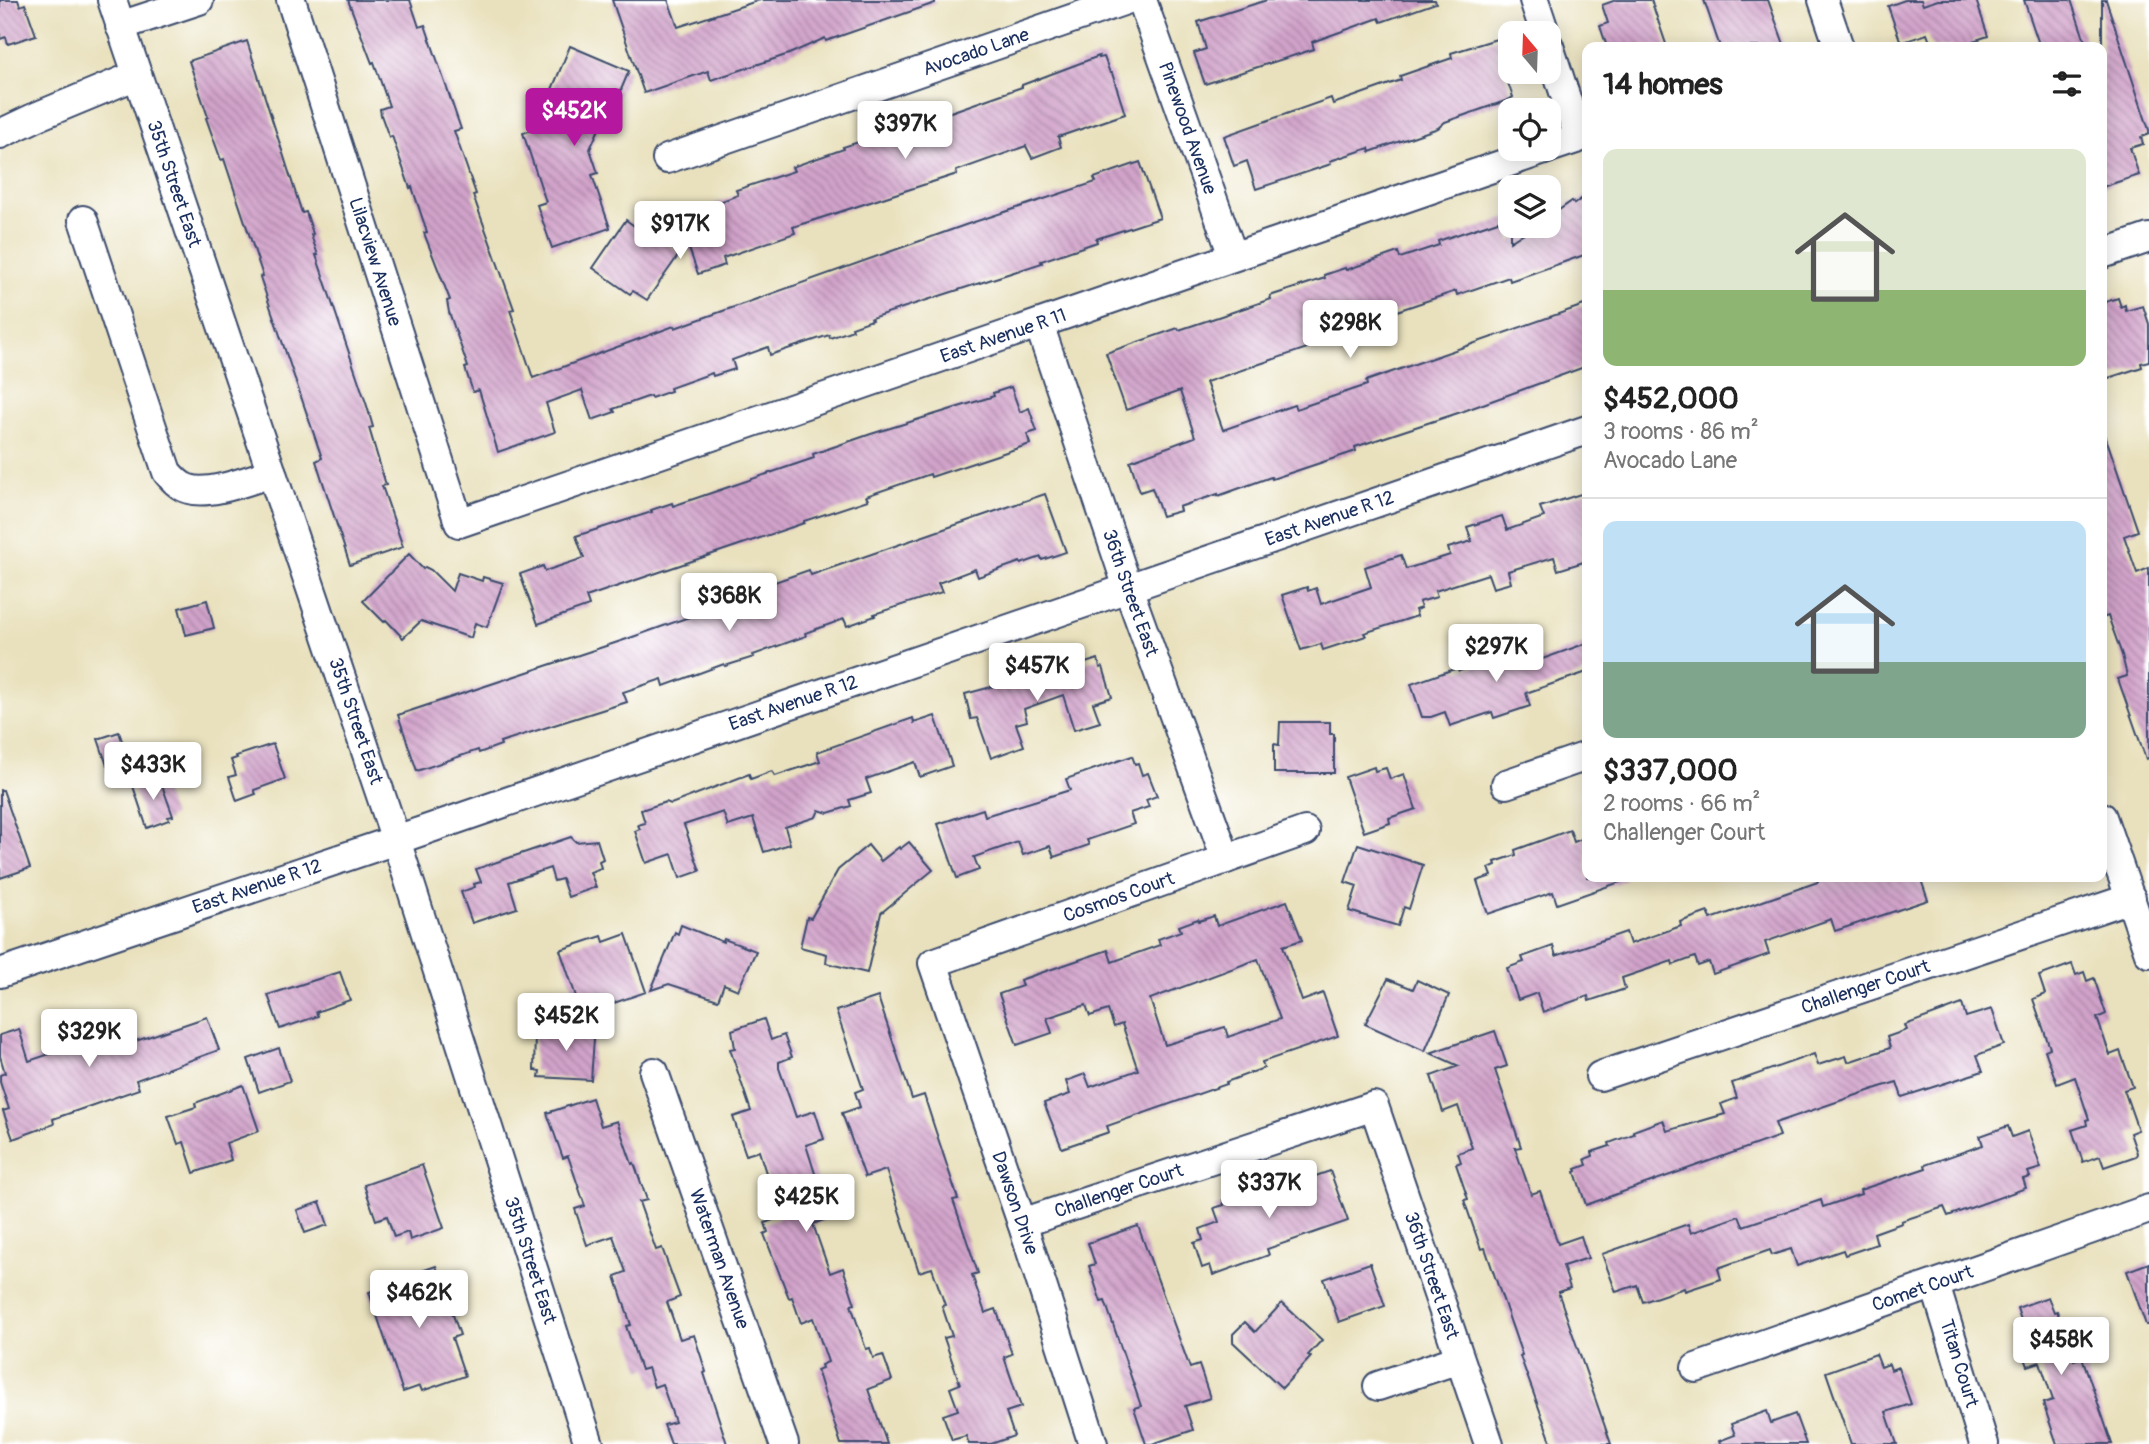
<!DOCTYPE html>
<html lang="en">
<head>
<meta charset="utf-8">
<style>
	body { margin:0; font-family:Pangolin,sans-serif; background:#f6f6f6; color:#222; height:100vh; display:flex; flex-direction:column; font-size:26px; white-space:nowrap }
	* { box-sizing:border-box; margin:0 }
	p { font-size:23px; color:#767676 }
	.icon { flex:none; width:38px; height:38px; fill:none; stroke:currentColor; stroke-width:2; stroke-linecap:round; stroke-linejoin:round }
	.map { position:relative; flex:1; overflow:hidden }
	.drawer { position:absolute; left:1582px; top:42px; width:525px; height:840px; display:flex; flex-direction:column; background:#fff; border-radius:14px; box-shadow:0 4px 18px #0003 }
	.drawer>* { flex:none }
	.needle { width:46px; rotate:341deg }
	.fabs { position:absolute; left:1498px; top:21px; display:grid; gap:14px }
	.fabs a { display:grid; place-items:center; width:63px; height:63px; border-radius:14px; background:#fff; box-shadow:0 4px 18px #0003; font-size:35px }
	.price { position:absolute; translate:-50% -60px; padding:0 16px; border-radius:7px; background:#fff; color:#222; font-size:23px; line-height:46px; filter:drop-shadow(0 2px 4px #0008) }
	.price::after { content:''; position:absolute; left:50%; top:42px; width:21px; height:16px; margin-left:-10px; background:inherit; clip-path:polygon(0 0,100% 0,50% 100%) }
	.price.on { background:#b5179e; color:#fff }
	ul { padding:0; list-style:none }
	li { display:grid; align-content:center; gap:14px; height:371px; padding:0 21px }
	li+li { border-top:2px solid #e0e0e0 }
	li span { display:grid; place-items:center; height:217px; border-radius:14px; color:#555 }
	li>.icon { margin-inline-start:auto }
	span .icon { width:126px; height:126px; fill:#fffc; stroke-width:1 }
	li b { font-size:30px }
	h2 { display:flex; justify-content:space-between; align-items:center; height:84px; padding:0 21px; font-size:30px }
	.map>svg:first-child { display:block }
	.building { fill:url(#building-back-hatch); fill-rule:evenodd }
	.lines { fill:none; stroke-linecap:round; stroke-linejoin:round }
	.minor-casing { stroke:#3a4a6c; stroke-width:32 }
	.minor { stroke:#fff; stroke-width:28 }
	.labels { text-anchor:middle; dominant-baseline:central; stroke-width:5; stroke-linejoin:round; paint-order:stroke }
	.street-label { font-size:19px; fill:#1b2f5e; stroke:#fff }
</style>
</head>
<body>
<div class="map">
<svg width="2149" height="1444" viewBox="0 0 2149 1444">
	<defs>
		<pattern id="building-back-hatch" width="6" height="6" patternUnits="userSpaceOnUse" patternTransform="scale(1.75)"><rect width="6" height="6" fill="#d2a3ca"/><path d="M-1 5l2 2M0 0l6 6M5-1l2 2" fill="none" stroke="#aa85a7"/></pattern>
	</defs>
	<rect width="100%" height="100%" fill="#fff"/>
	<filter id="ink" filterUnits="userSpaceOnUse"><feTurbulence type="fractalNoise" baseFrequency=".0143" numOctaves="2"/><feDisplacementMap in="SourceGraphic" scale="14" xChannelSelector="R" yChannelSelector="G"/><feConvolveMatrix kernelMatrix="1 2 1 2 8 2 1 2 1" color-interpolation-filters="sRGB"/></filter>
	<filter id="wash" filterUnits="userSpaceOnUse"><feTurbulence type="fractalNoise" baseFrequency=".00686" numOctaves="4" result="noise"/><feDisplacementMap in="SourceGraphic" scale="28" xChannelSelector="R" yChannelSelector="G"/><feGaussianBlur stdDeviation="1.57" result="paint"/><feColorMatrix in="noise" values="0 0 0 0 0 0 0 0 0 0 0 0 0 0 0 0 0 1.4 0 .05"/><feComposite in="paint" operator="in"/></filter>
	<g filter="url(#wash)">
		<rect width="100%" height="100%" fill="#e9e1bd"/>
		<g id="blocks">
			<g class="building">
				<polygon points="0,0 18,0 20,6 25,4 36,35 8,44 6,37 0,39"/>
				<polygon points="348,0 410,0 419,27 425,25 461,129 454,131 476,194 473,195 514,309 510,310 533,378 674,326 675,328 968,224 1096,182 1094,178 1140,162 1160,218 1096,239 1097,242 1041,261 1042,263 871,318 872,320 852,327 853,330 830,338 829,335 770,355 768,347 732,360 735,369 713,376 712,373 670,388 671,391 651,398 650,396 613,409 615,412 592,420 582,390 546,403 555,432 498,452 479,390 473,392 465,368 468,367 449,312 447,301 450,300 424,233 427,232 412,187 410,188 392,136 389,137 381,115 380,109 389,106 374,62 372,63"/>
				<polygon points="612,0 668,0 678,27 760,0 935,0 935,3 826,41 825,38 789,54 711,80 708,71 644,93"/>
				<polygon points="1267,0 1435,0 1436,3 1381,22 1379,18 1312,42 1314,49 1205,84 1194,53 1206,49 1198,22"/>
				<polygon points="1616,0 1651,0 1667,47 1607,47 1600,26 1608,23 1602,5"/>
				<polygon points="1704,0 1768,0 1785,47 1720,47"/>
				<polygon points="1905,0 1921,0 1923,5 1938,0 1976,0 1988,36 1973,41 1975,47 1932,47 1927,34 1901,43 1888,6"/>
				<polygon points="2024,0 2071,0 2087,47 2040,47"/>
				<polygon points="2102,0 2106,0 2149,130 2149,134 2141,137 2143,144 2130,148 2139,175 2102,187"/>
				<polygon points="1503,37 1510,58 1510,64 1502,66 1513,97 1508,100 1445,122 1438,128 1392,144 1370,152 1369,148 1330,161 1331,164 1256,189 1247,161 1234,166 1224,136 1331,98 1333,104 1401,80 1400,76 1452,58 1451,53"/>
				<polygon points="247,41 302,213 306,212 313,234 311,235 318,255 316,255 367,406 373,427 369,428 386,485 382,486 403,547 350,565 316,461 322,458 260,277 263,276 224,159 221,160 206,118 208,117 189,61"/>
				<polygon points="570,46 629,71 615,104 611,102 590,149 598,173 592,175 610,228 552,248 537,205 546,202 523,133 581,113 548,99"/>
				<polygon points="1099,56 1099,58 1104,57 1110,73 1112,73 1125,114 1058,137 1061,147 1032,158 1026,146 956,171 957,174 793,227 795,233 723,258 725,265 698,274 679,220 694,215 693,212 738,195 736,190 794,171 792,167 844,149 843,147 868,139 869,142 924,123 922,122 1022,87 1022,85"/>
				<polygon points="1587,195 1587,254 1510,281 1509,277 1457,295 1456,291 1385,315 1386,318 1333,337 1334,339 1206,382 1223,430 1294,405 1296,409 1367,385 1366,381 1587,304 1587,366 1461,412 1355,447 1356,451 1272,479 1271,477 1218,496 1218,494 1179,507 1180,511 1162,516 1152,488 1140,492 1130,461 1195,437 1180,391 1126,410 1106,353 1178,328 1179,330 1221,316 1271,299 1270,296 1325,278 1324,275 1345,268 1346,270 1398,252 1400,258 1439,245 1438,241 1510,217 1510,242 1535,226 1549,226 1549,217 1572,201 1574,204"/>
				<polygon points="626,220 640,230 645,233 647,231 680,253 647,300 633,291 630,294 593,268"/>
				<polygon points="2118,298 2121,307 2125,305 2126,311 2143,306 2149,324 2149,361 2141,363 2142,367 2102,380 2102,303"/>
				<polygon points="1011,387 1020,412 1029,408 1037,431 1027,434 1030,444 931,477 930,474 866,496 868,500 804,521 804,523 586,597 589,606 538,624 520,574 543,566 545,571 584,558 576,536 652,512 651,510 672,503 673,506 717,491 814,458 813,454 871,434 994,396 993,393"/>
				<polygon points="2102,435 2105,435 2138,531 2124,536 2137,573 2149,568 2149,758 2146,759 2118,679 2127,676 2122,655 2108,616 2102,618"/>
				<polygon points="1587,492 1587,561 1558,570 1554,557 1508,571 1511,583 1493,588 1488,574 1435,591 1437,597 1419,602 1421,608 1415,610 1417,616 1364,633 1366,636 1323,650 1321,644 1301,650 1282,595 1307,587 1308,591 1316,588 1321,604 1371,587 1365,567 1401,555 1406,569 1450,555 1448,548 1472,541 1467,527 1502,516 1507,530 1544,517 1540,507"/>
				<polygon points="1045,494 1066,552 1042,560 1041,557 1021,564 1020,562 978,577 975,569 938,583 942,592 874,614 875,616 847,626 844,619 805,633 806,636 753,655 754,657 725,666 724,664 664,686 662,679 623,692 627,702 500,742 501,745 479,753 478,750 417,771 398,715 627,639 768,589 766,585 809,570 811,575"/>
				<polygon points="409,554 423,569 425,567 431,570 452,591 458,573 482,581 483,577 503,583 487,627 475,623 471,638 421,621 403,638 386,620 384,622 363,601"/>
				<polygon points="207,600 214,628 186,635 179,608"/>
				<polygon points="1587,643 1587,672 1526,693 1530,706 1494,718 1492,712 1450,726 1445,712 1431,717 1422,717 1411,684 1457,668 1459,671 1532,646 1537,661"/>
				<polygon points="1098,659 1100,668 1103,667 1112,697 1093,703 1100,722 1074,730 1063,695 1024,709 1027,721 1016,724 1024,746 991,758 977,718 971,719 965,694 1014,681 1015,685"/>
				<polygon points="935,716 952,766 920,777 915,762 866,779 871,793 849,800 851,806 828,813 819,810 816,817 785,827 790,844 764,852 753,818 728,826 723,812 684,825 700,871 680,878 672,854 646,863 635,831 640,829 638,825 645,823 641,810 666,802 671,804 749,774 751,779 772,771 775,776 820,761 817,752 913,718 914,723"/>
				<polygon points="1280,722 1330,722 1330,734 1334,734 1334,773 1274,773 1274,744 1279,745"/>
				<polygon points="119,732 133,773 112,780 98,739"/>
				<polygon points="273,744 285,779 254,790 256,794 237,801 229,777 236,775 231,760 237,758 236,756"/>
				<polygon points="1132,756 1135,764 1138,763 1142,775 1148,773 1157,796 1146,800 1149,807 1130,813 1134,824 1087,840 1089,845 1054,857 1050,846 1023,855 1018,842 974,857 979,870 957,878 938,824 983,809 985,816 1070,790 1066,779"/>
				<polygon points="1374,767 1375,771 1386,768 1390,779 1404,774 1416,809 1389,818 1390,823 1364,832 1345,777"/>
				<polygon points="159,777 173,816 168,817 169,820 147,828 133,786"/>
				<polygon points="0,790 3,790 30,868 0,878"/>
				<polygon points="1570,830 1574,842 1587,837 1587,877 1625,877 1626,880 1557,904 1553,892 1488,914 1477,881 1492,876 1489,868 1496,865 1495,862 1516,855 1515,850"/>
				<polygon points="571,837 576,842 597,840 603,859 599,861 601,868 590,872 596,887 568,897 562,879 554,881 550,868 509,882 517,908 472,923 461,892 475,887 474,884 481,882 476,869"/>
				<polygon points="909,842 933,870 881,913 867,973 826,963 827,954 800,947 807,917 811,918 838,870 868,845 881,861 899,847 900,849"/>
				<polygon points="1358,844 1423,865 1409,909 1404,907 1398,926 1349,911 1357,886 1345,882"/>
				<polygon points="1816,877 1920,877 1928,900 1835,931 1831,919 1765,942 1769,954 1713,974 1709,962 1698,966 1695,957 1673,965 1672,961 1622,978 1625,989 1589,1001 1588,996 1543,1012 1537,993 1518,1000 1507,968 1524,962 1522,957 1553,946 1556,956 1626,932 1630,944 1681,926 1680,922 1708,912 1711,919 1818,882"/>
				<path d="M1287,901L1302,940L1283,946L1302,1001L1323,993L1338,1036L1262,1062L1264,1068L1226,1082L1227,1084L1107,1126L1109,1132L1062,1148L1044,1103L1070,1094L1066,1081L1085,1074L1090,1087L1138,1070L1122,1024L1114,1027L1108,1010L1090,1016L1086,1005L1047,1018L1052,1033L1017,1045L999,994L1022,986L1020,980L1108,950L1112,962L1160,945L1158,939L1181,931L1179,926L1198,919L1199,921L1214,916L1217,926ZM1258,959L1280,1019L1228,1037L1225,1027L1165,1045L1150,999Z"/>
				<polygon points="681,925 723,942 724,939 756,951 738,990 724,984 718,1000 669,984 651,990 675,932 678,934"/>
				<polygon points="626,934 646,992 582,1014 560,950 602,936 604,942"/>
				<polygon points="2072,964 2076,975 2084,972 2087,981 2094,978 2106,1014 2097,1018 2110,1055 2120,1051 2133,1087 2124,1090 2138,1130 2130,1133 2137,1153 2136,1156 2104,1167 2100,1156 2083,1162 2072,1130 2087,1125 2086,1120 2089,1119 2075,1077 2057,1084 2045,1050 2050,1048 2033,999 2045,994 2039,976"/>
				<polygon points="340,972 350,1000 316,1012 318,1016 280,1029 268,995"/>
				<polygon points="1388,979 1413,989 1417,980 1449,995 1425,1051 1365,1024"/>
				<polygon points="878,997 912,1099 924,1095 933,1123 958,1199 953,1200 978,1273 972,1275 985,1313 996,1309 1012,1354 1004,1357 1021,1407 1006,1412 1014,1436 991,1444 969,1444 966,1436 952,1440 943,1415 958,1410 950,1388 960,1384 944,1338 952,1336 942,1306 945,1305 932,1268 919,1272 886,1170 865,1177 842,1113 860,1107 855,1092 863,1089 836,1011"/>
				<polygon points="1962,1004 1966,1017 1992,1009 2004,1045 1977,1055 1983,1071 1902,1097 1897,1082 1880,1087 1775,1123 1780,1136 1586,1205 1575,1172 1577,1171 1576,1169 1587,1165 1585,1159 1593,1156 1592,1152 1610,1146 1609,1143 1634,1134 1633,1131 1663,1120 1667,1131 1725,1114 1721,1104 1737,1098 1732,1083 1814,1054 1818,1065 1846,1056 1848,1062 1890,1048 1887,1037 1907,1030 1905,1025"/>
				<polygon points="92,1014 100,1037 119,1031 124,1045 207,1017 219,1050 136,1080 139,1089 53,1119 54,1124 13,1139 3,1111 9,1109 0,1082 0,1075 5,1073 0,1056 0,1035 19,1029 29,1061 68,1048 60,1026"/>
				<polygon points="764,1019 771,1040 784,1035 792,1057 779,1062 779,1068 796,1117 815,1111 824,1139 806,1145 829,1218 813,1224 830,1273 843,1268 855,1304 851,1305 866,1349 870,1348 873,1358 883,1355 892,1380 868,1389 887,1444 841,1444 817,1370 822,1368 821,1365 828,1362 813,1318 801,1323 792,1297 789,1298 764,1234 768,1232 765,1223 780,1217 759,1151 746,1155 733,1117 751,1111 730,1049 735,1048 732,1030"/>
				<polygon points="562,1023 595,1025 591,1080 539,1077 540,1071 534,1070 535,1035 548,1035 549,1030 562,1031"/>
				<polygon points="1495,1031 1507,1066 1495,1070 1521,1147 1515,1148 1531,1194 1540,1191 1558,1244 1581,1236 1588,1258 1563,1266 1570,1288 1558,1292 1611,1444 1552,1444 1520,1356 1522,1355 1485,1248 1481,1249 1464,1200 1468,1199 1456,1164 1461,1162 1458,1153 1472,1148 1458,1106 1443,1112 1431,1076 1459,1066 1430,1053"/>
				<polygon points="279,1048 290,1081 259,1092 248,1059"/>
				<polygon points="243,1085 259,1131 226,1143 231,1160 194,1173 184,1142 178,1144 168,1116 196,1107 195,1103"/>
				<polygon points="592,1098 601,1126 617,1121 632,1164 634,1163 647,1200 639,1202 656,1250 662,1248 680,1297 667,1302 680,1339 694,1335 706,1372 704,1373 727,1444 671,1444 664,1425 675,1422 662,1384 654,1387 648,1368 641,1370 626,1326 631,1325 615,1276 626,1272 613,1236 587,1245 575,1209 585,1206 568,1156 563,1158 547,1113"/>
				<polygon points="2008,1126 2012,1137 2028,1131 2041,1168 2028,1172 2030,1177 2023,1179 2026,1188 1948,1216 1944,1207 1901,1221 1902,1223 1874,1233 1877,1244 1845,1255 1843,1250 1797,1266 1791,1249 1772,1255 1770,1250 1718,1268 1721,1279 1685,1291 1684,1288 1643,1302 1637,1285 1616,1292 1602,1254 1688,1224 1691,1233 1739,1216 1743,1226 1821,1200 1823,1207 1861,1194 1860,1190 1926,1168 1925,1165 1983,1145 1980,1136"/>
				<polygon points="422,1165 444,1228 410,1240 408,1232 394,1237 387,1216 376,1220 364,1185"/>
				<polygon points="1310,1169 1313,1177 1330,1171 1348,1221 1267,1249 1269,1255 1213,1275 1210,1265 1202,1268 1194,1243 1203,1240 1200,1229 1219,1222 1214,1208 1224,1205 1223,1200"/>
				<polygon points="320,1202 328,1225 305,1233 297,1210"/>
				<polygon points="1138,1226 1190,1368 1199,1365 1210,1398 1185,1406 1193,1430 1152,1444 1146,1444 1134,1408 1141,1406 1105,1301 1101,1302 1089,1266 1095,1264 1088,1243"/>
				<polygon points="1370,1263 1385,1306 1339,1322 1324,1279"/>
				<polygon points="2149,1263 2149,1325 2146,1325 2127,1271"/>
				<polygon points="436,1266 460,1335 452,1338 465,1376 422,1391 420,1386 403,1392 369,1292 382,1287 381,1285"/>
				<polygon points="2048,1297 2054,1312 2057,1311 2074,1360 2082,1357 2112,1444 2057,1444 2043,1403 2053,1400 2040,1362 2028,1366 2014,1329 2023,1326 2017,1308"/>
				<polygon points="1282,1303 1322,1340 1308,1355 1311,1357 1282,1388 1233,1342 1233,1334 1245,1322 1255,1332"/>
				<polygon points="1876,1354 1881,1367 1889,1364 1891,1370 1898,1367 1911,1404 1886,1412 1897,1444 1851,1444 1826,1372"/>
				<polygon points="1767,1411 1771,1423 1795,1414 1806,1444 1720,1444 1719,1441 1735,1435 1731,1424"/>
			</g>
		</g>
	</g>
	<g filter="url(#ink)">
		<use href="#blocks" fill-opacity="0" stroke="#3a4a6c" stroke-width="2"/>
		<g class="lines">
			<g class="minor-casing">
				<g id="minor">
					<path id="s1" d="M112,0L396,840L589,1444"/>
					<path id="s2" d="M291,0L459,523L1547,149"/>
					<path id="s3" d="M1142,0L1233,256"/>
					<polyline points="1534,0 1545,33"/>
					<polyline points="1823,0 1839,47"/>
					<polyline points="120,26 199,0"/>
					<polyline points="1549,46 1579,138 1549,148"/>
					<polyline points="0,134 38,116 137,75"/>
					<path id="s4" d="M667,159L1126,0"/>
					<path d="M83,220L167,472C173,479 180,487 189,489C210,496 251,479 272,473"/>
					<polyline points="2102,254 2149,238"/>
					<path id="s5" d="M1039,324L1128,588L1226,859"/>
					<polyline points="1506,784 1587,756"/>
					<polyline points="2102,817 2149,953"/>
					<path id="s6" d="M0,973L396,840L1587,430"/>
					<path id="s7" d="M654,1072L784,1444"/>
					<path id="s8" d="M1600,1076L2131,898"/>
					<path id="s9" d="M1022,1223L1374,1106L1489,1444"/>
					<path id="s10" d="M1935,1285L1984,1444"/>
					<path id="s11" d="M1696,1368L2149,1209"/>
					<polyline points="1378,1386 1459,1359"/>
					<path id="s12" d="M1093,1444L1022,1223L933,963L1305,831"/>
				</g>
			</g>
			<use href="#minor" class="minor"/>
		</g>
	</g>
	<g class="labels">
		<g class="street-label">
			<text stroke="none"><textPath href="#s4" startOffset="327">Avocado Lane</textPath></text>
			<text stroke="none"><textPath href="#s3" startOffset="136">Pinewood Avenue</textPath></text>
			<text stroke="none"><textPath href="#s1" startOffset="194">35th Street East</textPath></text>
			<text stroke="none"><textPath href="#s2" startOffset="275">Lilacview Avenue</textPath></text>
			<text stroke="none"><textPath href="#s2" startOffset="1125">East Avenue R 11</textPath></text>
			<text stroke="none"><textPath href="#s6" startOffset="1405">East Avenue R 12</textPath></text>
			<text stroke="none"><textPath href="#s5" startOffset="284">36th Street East</textPath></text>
			<text stroke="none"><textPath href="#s6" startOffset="838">East Avenue R 12</textPath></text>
			<text stroke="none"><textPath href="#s1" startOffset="761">35th Street East</textPath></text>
			<text stroke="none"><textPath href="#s6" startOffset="271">East Avenue R 12</textPath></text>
			<text stroke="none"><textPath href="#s12" startOffset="704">Cosmos Court</textPath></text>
			<text stroke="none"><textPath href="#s8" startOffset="280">Challenger Court</textPath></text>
			<text stroke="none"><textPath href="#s9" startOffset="102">Challenger Court</textPath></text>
			<text transform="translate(1015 1203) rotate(71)">Dawson Drive</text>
			<text stroke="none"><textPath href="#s7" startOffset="198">Waterman Avenue</textPath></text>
			<text stroke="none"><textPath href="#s1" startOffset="1328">35th Street East</textPath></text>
			<text stroke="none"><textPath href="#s9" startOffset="550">36th Street East</textPath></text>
			<text stroke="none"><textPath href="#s11" startOffset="240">Comet Court</textPath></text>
			<text stroke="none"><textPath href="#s10" startOffset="82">Titan Court</textPath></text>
		</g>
	</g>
</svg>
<div class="fabs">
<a><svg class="needle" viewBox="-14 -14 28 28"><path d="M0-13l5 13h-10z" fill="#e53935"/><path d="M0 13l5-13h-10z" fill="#767676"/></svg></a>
<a><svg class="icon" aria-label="locate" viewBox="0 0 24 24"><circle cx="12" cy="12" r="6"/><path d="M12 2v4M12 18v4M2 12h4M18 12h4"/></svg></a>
<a><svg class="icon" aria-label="layers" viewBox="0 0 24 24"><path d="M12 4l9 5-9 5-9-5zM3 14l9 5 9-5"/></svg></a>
</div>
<b class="price on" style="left:574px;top:148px">$452K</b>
<b class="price" style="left:905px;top:161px">$397K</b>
<b class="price" style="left:680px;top:261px">$917K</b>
<b class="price" style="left:1350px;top:360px">$298K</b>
<b class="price" style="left:729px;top:633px">$368K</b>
<b class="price" style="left:1496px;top:684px">$297K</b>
<b class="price" style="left:1037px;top:703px">$457K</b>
<b class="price" style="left:153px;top:802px">$433K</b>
<b class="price" style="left:566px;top:1053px">$452K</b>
<b class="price" style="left:89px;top:1069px">$329K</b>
<b class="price" style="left:1269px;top:1220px">$337K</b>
<b class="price" style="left:806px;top:1234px">$425K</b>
<b class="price" style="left:419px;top:1330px">$462K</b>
<b class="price" style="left:2061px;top:1377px">$458K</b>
<section class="drawer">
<h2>14 homes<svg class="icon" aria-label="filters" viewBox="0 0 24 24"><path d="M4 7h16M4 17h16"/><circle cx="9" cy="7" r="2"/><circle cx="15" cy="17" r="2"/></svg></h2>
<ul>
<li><span style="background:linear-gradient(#dfe7d0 65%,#8fb573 0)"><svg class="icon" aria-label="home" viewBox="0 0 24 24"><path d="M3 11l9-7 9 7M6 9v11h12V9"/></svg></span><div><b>$452,000</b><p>3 rooms · 86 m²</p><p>Avocado Lane</p></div></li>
<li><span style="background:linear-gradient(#bfe0f5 65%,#7fa58c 0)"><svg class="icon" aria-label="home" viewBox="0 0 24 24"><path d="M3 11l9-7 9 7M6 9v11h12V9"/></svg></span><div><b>$337,000</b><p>2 rooms · 66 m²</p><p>Challenger Court</p></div></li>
</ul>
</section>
</div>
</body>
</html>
